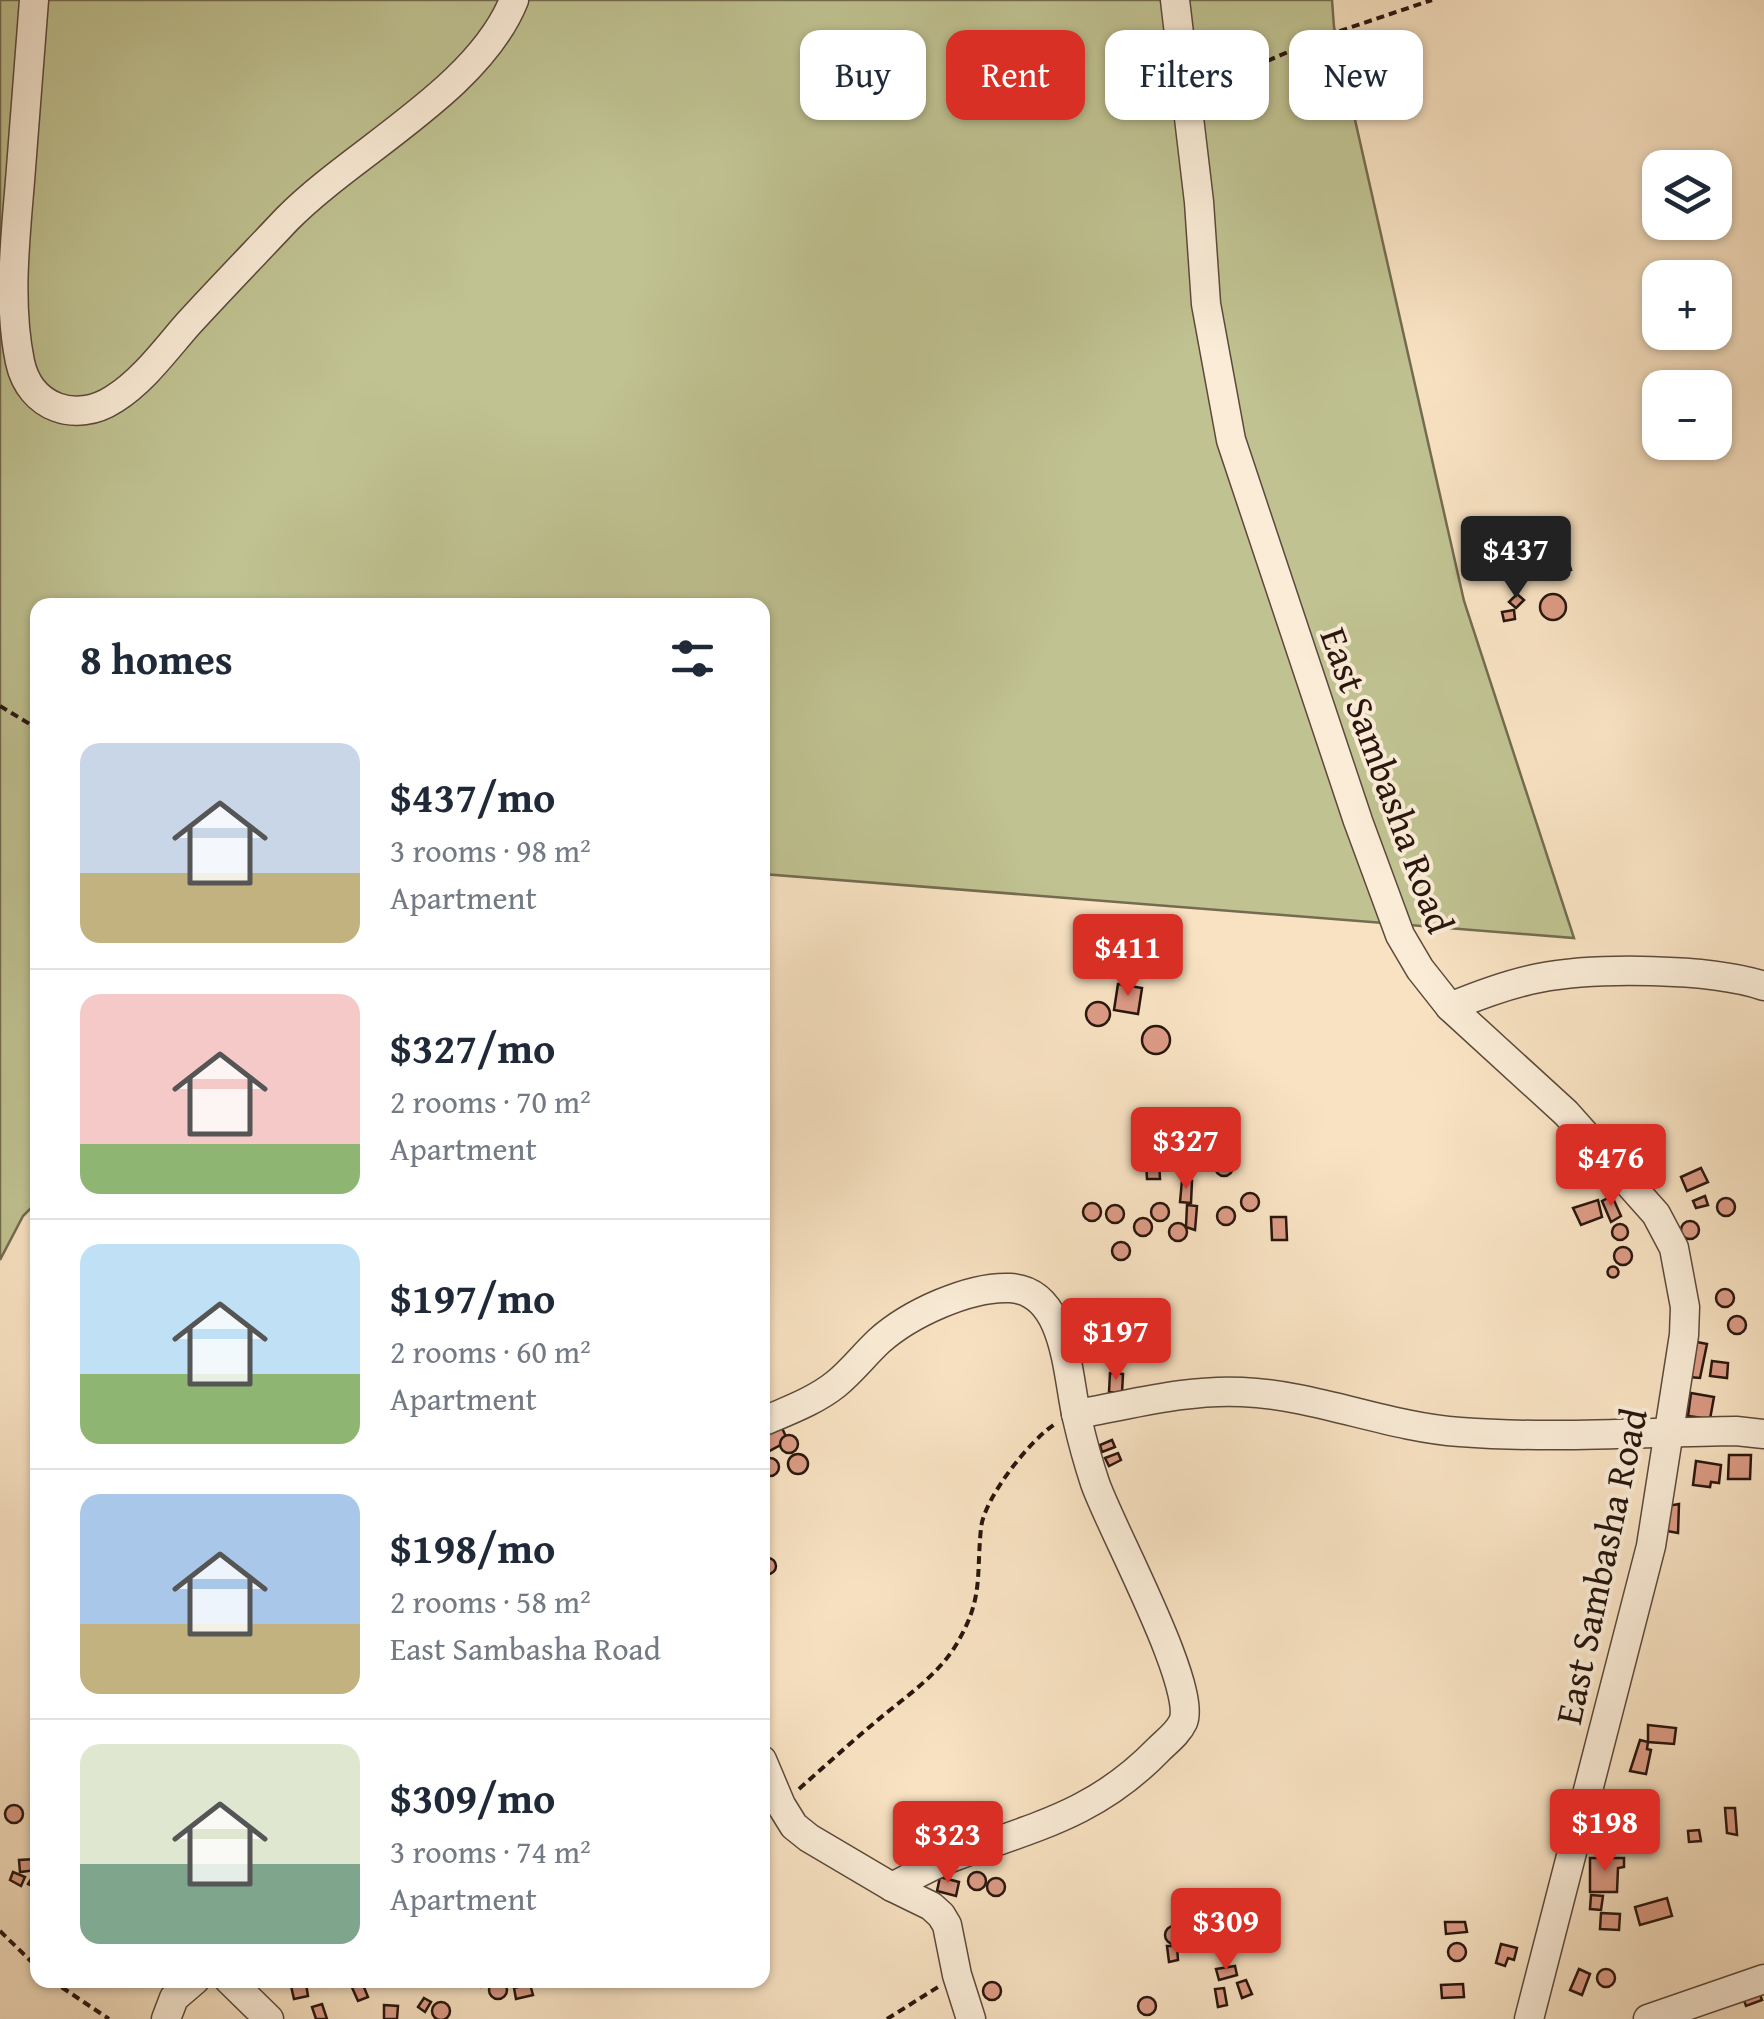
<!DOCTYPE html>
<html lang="en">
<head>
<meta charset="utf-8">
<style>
	body { margin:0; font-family:"Gentium Book Plus",serif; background:#f6f6f7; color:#1f2937; height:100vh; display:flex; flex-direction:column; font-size:38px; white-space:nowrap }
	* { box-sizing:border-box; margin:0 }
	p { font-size:32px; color:#747a83 }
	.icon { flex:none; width:55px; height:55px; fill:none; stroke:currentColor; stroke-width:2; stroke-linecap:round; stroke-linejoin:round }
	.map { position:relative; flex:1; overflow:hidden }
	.drawer { position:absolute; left:30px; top:598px; width:740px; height:1390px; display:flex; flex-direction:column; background:#fff; border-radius:20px; box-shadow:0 2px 8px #0004 }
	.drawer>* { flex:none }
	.hud { position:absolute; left:800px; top:30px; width:812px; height:90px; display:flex; gap:20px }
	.fabs { position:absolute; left:1642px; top:150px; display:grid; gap:20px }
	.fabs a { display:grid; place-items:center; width:90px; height:90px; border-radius:20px; background:#fff; box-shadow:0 2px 8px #0004; font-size:50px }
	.price { position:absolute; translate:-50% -85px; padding:0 22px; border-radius:10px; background:#d93025; color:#fff; font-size:32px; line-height:65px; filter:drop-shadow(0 2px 5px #0008) }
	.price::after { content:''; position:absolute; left:50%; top:60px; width:30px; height:22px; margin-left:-15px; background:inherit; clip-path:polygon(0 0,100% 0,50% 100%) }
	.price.selected { background:#222; color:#fff }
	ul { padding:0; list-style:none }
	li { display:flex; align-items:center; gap:30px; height:250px; padding:0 50px }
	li+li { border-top:2px solid #e0e1e3 }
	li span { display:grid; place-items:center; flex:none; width:280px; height:200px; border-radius:20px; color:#555 }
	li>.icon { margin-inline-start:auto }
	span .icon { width:120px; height:120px; fill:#fffc; stroke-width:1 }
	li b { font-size:42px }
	h2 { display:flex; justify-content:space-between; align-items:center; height:120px; padding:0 50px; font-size:42px }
	.chip { padding:0 35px; border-radius:20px; background:#fff; box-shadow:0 2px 8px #0004; font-size:35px; line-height:90px }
	.chip.selected { background:#d93025; color:#fff }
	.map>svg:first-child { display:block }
	.green { fill:#c0c291; stroke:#746c50; stroke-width:2.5 }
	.building { fill:#dc9b85; stroke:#28160e; stroke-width:2.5 }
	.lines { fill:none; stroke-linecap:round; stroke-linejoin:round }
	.minor-casing { stroke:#5c493b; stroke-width:31 }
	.path { stroke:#28160e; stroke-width:4; stroke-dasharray:8 5; stroke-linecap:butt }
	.minor { stroke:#faecd7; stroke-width:28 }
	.labels { text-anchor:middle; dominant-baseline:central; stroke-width:8; stroke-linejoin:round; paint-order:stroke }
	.street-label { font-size:38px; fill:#28160e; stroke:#faecd7 }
</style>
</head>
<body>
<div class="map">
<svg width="1764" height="2019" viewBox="0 0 1764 2019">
	<rect width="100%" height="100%" fill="#f8e2c2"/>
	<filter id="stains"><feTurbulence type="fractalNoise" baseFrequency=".002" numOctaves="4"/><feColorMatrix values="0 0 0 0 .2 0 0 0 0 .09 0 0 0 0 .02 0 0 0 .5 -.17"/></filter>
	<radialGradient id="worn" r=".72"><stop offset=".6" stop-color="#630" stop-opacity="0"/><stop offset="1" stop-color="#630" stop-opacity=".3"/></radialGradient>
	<polygon class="green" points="0,0 1332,0 1334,27 1464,601 1574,938 763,874 762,605 38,605 37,1202 23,1216 0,1260"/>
	<g class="building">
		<circle cx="1543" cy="561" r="9"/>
		<polygon points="1567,557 1571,570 1560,573 1556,561"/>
		<polygon points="1517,594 1524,600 1516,608 1509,602"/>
		<circle cx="1553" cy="607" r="13"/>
		<polygon points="1514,610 1515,619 1504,621 1502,612"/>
		<polygon points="1118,984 1142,988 1138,1014 1114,1010"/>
		<circle cx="1098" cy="1014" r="12"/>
		<circle cx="1156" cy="1040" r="14"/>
		<circle cx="1224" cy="1167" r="9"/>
		<polygon points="1146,1161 1159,1161 1160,1179 1147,1179"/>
		<polygon points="1701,1168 1708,1182 1687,1191 1681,1177"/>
		<polygon points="1182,1180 1192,1181 1191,1203 1180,1202"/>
		<circle cx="1250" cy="1202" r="9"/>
		<polygon points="1612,1196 1621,1216 1611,1222 1602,1201"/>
		<polygon points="1705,1196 1708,1205 1696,1208 1693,1201"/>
		<circle cx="1726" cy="1207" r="9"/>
		<polygon points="1598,1200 1602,1217 1581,1225 1573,1208"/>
		<circle cx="1092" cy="1212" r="9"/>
		<circle cx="1160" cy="1212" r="9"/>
		<polygon points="1187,1205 1197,1206 1195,1230 1186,1227"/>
		<circle cx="1115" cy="1214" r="9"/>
		<circle cx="1226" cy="1216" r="9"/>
		<polygon points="1271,1217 1286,1217 1287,1240 1272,1240"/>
		<circle cx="1143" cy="1227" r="9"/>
		<circle cx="1690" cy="1230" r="9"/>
		<circle cx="1178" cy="1232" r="9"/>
		<circle cx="1620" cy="1232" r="8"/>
		<circle cx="1121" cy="1251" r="9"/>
		<circle cx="1623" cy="1256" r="9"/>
		<circle cx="1613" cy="1272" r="5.5"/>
		<circle cx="1725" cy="1298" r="9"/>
		<circle cx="1737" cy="1325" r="9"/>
		<polygon points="1692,1341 1707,1344 1700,1378 1689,1377"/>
		<polygon points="1712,1361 1728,1363 1727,1378 1710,1376"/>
		<polygon points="1110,1373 1123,1374 1122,1393 1109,1392"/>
		<polygon points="1691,1393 1714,1397 1710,1419 1688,1416"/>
		<polygon points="782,1428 788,1441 762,1455 762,1431"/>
		<circle cx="789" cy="1444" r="9"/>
		<polygon points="1112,1440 1115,1447 1102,1452 1100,1445"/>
		<polygon points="1118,1453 1121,1460 1109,1466 1105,1458"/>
		<circle cx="798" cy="1464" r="10"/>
		<polygon points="1729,1455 1751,1455 1750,1479 1728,1479"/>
		<circle cx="770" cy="1467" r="9"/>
		<polygon points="1696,1461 1721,1465 1719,1483 1711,1482 1710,1487 1693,1485"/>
		<polygon points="1679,1504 1678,1533 1667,1531 1667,1506"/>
		<circle cx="768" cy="1566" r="8"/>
		<polygon points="1648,1725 1676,1728 1674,1744 1648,1742"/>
		<polygon points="1640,1740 1648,1742 1647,1749 1651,1750 1646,1774 1630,1771"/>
		<polygon points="1628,1794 1628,1808 1603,1809 1603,1795"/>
		<circle cx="14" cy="1814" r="9"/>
		<polygon points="1725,1808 1735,1808 1737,1835 1727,1833"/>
		<polygon points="1699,1830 1701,1841 1689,1842 1688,1831"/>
		<polygon points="1590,1858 1624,1858 1624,1867 1618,1868 1617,1892 1590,1892"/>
		<polygon points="36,1859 37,1870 20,1872 19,1860"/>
		<polygon points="36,1871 38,1872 38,1889 28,1884"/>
		<polygon points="13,1872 25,1877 21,1886 10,1880"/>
		<circle cx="977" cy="1881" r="9"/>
		<polygon points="940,1877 959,1882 956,1896 937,1891"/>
		<circle cx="996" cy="1887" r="9"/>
		<polygon points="1591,1895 1603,1896 1601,1910 1590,1909"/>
		<polygon points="1667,1898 1672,1916 1640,1925 1635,1907"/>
		<polygon points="1601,1913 1620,1914 1619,1930 1600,1929"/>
		<circle cx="1197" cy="1930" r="9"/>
		<polygon points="1445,1922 1465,1922 1467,1932 1446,1934"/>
		<circle cx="1174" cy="1935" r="9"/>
		<circle cx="1457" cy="1952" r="9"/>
		<polygon points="1501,1944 1517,1948 1514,1960 1508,1958 1505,1966 1496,1963"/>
		<polygon points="1167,1946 1177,1946 1178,1960 1169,1962"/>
		<polygon points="1235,1966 1237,1975 1219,1980 1216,1969"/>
		<polygon points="1579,1969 1590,1974 1582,1995 1570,1990"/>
		<circle cx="1606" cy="1978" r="9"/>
		<polygon points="361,1980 368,1997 358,2001 350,1983"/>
		<polygon points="472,1980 492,1980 481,1987"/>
		<polygon points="1246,1980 1252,1994 1242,1998 1237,1983"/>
		<circle cx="498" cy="1990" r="9"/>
		<circle cx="992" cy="1991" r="9"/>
		<polygon points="306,1984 308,1996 294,1999 291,1986"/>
		<polygon points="530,1984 533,1995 516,1999 514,1988"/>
		<polygon points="1463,1984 1464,1997 1442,1998 1441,1985"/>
		<polygon points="1224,1988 1227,2005 1218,2007 1215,1989"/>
		<polygon points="1758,1989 1762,2000 1746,2006 1742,1995"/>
		<circle cx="1147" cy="2006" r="9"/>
		<polygon points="424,1998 431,2002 425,2012 418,2007"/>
		<circle cx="441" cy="2011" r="9"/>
		<polygon points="322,2004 327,2019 316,2019 312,2007"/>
		<polygon points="384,2005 398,2006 397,2019 384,2019"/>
	</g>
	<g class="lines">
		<g class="minor-casing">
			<g id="minor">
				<path d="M34,0C29,60 25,121 20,181C15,241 8,304 20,362C30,408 76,424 114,399C143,381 166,349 188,324C221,288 254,254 287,219C354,151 478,90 514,0"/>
				<polyline points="1175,0 1199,202 1206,304 1231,440 1358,821 1400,935 1420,969 1450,1007 1566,1113 1656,1214 1674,1248 1685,1307 1684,1335 1651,1546 1529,2019"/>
				<path d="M1450,1007C1479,995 1508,984 1539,978C1595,967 1710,968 1764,986"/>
				<path d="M1076,1414C1130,1405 1188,1389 1242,1392C1316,1395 1387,1427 1460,1432C1551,1439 1645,1432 1736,1431L1764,1434"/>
				<path d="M762,1422C787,1411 815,1401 836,1384C852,1371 864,1355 879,1341C909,1314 969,1286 1010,1288C1067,1291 1067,1376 1077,1418C1082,1440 1088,1462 1095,1483C1110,1527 1198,1687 1183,1722C1178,1733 1166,1742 1158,1750C1095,1815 1033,1827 953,1857C932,1865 912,1877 892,1887"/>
				<polyline points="762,1760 781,1805 794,1826 809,1838 892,1887 931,1906 941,1915 947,1925 957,1975 971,2019"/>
				<polyline points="229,1980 269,2019"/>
				<polyline points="166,2019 174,1998 195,1980"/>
				<polyline points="1648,2019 1764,1979"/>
			</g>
		</g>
		<g class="path">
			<polyline points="1208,87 1322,37 1432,0"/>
			<polyline points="0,706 38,729"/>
			<path d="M799,1789C828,1763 856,1738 885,1714C911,1693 939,1673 956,1645C984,1598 976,1577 981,1528C984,1498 1030,1440 1055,1424"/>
			<polyline points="0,1931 38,1968"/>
			<polyline points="51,1980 109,2019"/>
			<polyline points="887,2019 938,1987"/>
		</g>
		<use href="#minor" class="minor"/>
	</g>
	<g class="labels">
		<g class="street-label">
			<text transform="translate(1388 780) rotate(70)">East Sambasha Road</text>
			<text transform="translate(1600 1566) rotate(-78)">East Sambasha Road</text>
		</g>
	</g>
	<rect width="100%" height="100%" filter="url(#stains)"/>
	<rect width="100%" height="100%" fill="url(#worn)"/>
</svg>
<div class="fabs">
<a><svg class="icon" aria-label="layers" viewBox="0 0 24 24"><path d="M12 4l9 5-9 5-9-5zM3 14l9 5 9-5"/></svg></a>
<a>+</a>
<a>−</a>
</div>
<b class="price selected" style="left:1516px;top:601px">$437</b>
<b class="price" style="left:1128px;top:999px">$411</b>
<b class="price" style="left:1186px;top:1192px">$327</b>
<b class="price" style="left:1611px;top:1209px">$476</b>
<b class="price" style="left:1116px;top:1383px">$197</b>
<b class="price" style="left:1605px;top:1874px">$198</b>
<b class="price" style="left:948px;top:1886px">$323</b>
<b class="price" style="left:1226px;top:1973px">$309</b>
<div class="hud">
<a class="chip">Buy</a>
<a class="chip selected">Rent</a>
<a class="chip">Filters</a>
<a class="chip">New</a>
</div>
<section class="drawer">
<h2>8 homes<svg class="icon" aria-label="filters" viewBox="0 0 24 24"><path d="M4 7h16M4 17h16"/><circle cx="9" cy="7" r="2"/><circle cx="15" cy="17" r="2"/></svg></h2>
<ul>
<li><span style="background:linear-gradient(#c9d6e8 65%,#c2b280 0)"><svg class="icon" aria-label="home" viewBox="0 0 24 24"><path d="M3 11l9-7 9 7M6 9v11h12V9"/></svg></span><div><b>$437/mo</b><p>3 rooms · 98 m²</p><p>Apartment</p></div></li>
<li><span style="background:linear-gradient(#f6c9c9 75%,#8fb573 0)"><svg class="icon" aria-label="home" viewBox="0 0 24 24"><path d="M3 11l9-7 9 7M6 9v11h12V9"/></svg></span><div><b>$327/mo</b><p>2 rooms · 70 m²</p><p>Apartment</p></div></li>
<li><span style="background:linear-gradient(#bfe0f5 65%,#8fb573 0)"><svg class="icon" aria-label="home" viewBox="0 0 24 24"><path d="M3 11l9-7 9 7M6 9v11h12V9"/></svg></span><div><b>$197/mo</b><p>2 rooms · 60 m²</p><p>Apartment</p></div></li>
<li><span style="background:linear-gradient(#a9c7e8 65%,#c2b280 0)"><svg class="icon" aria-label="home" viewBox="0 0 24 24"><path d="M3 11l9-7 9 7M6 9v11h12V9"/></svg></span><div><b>$198/mo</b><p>2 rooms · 58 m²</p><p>East Sambasha Road</p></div></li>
<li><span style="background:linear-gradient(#dfe7d0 60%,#7fa58c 0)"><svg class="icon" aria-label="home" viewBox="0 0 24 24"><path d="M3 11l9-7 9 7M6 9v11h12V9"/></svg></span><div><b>$309/mo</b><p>3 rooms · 74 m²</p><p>Apartment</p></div></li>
</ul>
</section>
</div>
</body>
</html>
